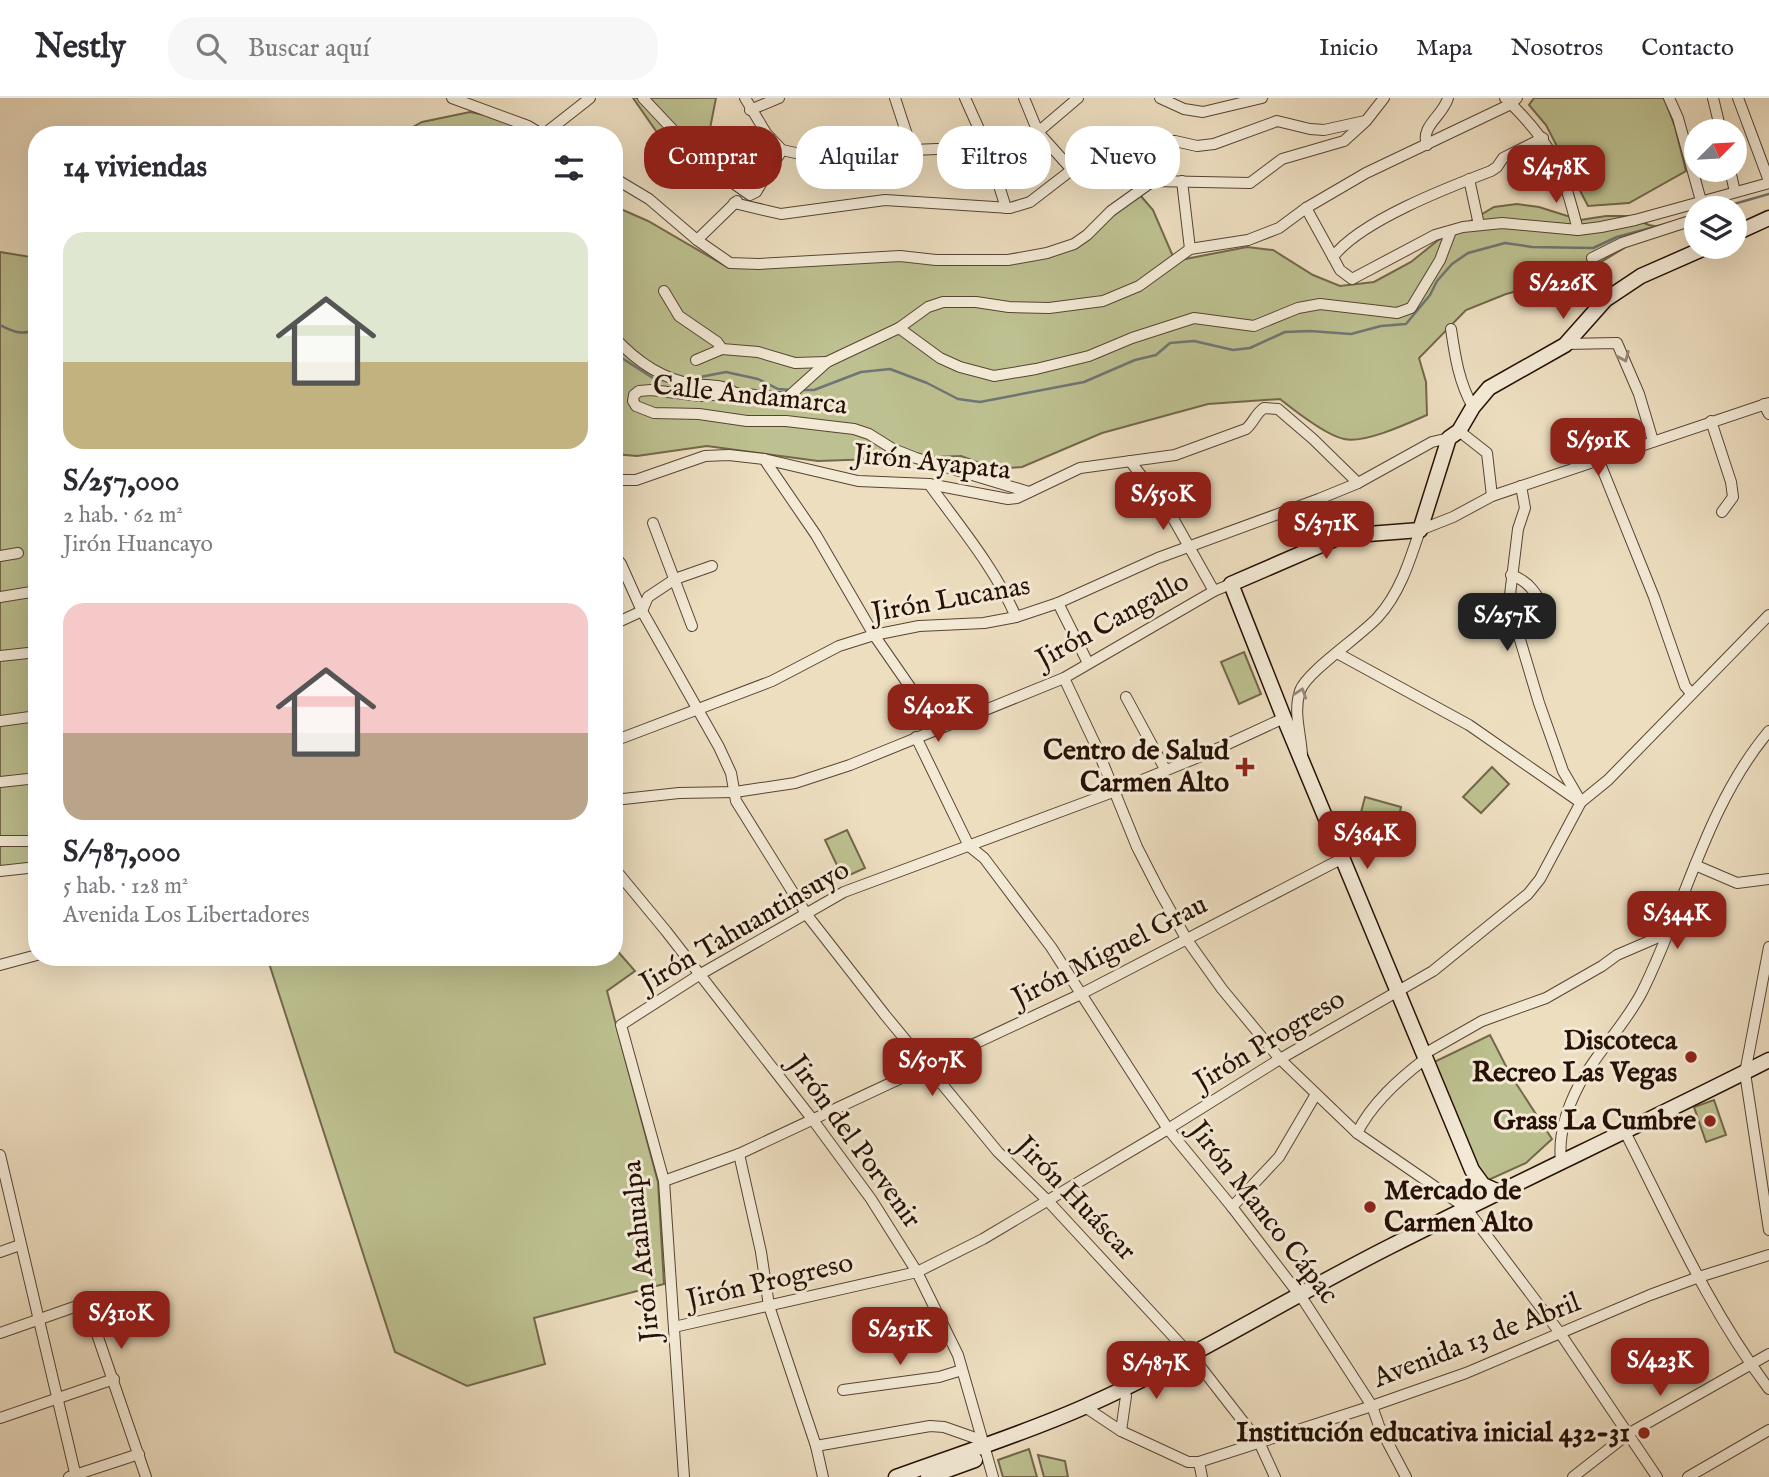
<!DOCTYPE html>
<html lang="es">
<head>
<meta charset="utf-8">
<style>
	body { margin:0; font-family:"IM FELL English",serif; background:#f7f7f7; color:#2b2b33; height:100vh; display:flex; flex-direction:column; font-size:26px; white-space:nowrap }
	* { box-sizing:border-box; margin:0 }
	p { font-size:23px; color:#7c7c81 }
	.icon { flex:none; width:38px; height:38px; fill:none; stroke:currentColor; stroke-width:2; stroke-linecap:round; stroke-linejoin:round }
	.map { position:relative; flex:1; overflow:hidden }
	.details { position:absolute; left:28px; top:28px; width:595px; height:840px; display:flex; flex-direction:column; background:#fff; border-radius:28px; box-shadow:0 7px 28px #0002 }
	.details>* { flex:none }
	.guide { position:absolute; left:644px; top:28px; width:665px; height:63px; display:flex; gap:14px }
	.needle { width:46px; rotate:66deg }
	.controls { position:absolute; left:1684px; top:21px; display:grid; gap:14px }
	.controls a { display:grid; place-items:center; width:63px; height:63px; border-radius:50%; background:#fff; box-shadow:0 7px 28px #0002; font-size:35px }
	.price { position:absolute; translate:-50% -60px; padding:0 16px; border-radius:14px; background:#8f2418; color:#fff; font-size:23px; line-height:46px; filter:drop-shadow(0 2px 4px #0008) }
	.price::after { content:''; position:absolute; left:50%; top:42px; width:21px; height:16px; margin-left:-10px; background:inherit; clip-path:polygon(0 0,100% 0,50% 100%) }
	.price.current { background:#222; color:#fff }
	ul { padding:0; list-style:none }
	li { display:grid; align-content:center; gap:14px; height:371px; padding:0 35px }
	li span { display:grid; place-items:center; height:217px; border-radius:21px; color:#555 }
	li>.icon { margin-inline-start:auto }
	span .icon { width:126px; height:126px; fill:#fffc; stroke-width:1 }
	li b { font-size:30px }
	h2 { display:flex; justify-content:space-between; align-items:center; height:84px; padding:0 35px; font-size:30px }
	.pill { padding:0 24px; border-radius:28px; background:#fff; box-shadow:0 7px 28px #0002; font-size:24px; line-height:63px }
	.pill.current { background:#8f2418; color:#fff }
	header { display:flex; align-items:center; gap:42px; box-sizing:border-box; height:98px; padding:0 35px; background:#fff; border-bottom:2px solid #e1e1e2 }
	header strong { font-size:33px }
	nav { display:flex; gap:38px; margin-inline-start:auto; font-size:24px }
	.search { width:490px; height:63px; background:#f7f7f7; display:flex; align-items:center; gap:18px; box-sizing:border-box; padding:0 24px; border-radius:28px; color:#7c7c81; font-size:26px }
	.map>svg:first-child { display:block }
	.green { fill:#bdc090; stroke:#72684a; stroke-width:2 }
	.lines { fill:none; stroke-linecap:round; stroke-linejoin:round }
	.stream { stroke:#6f7574; stroke-width:2.5 }
	.street-casing { stroke:#584434; stroke-width:12 }
	.secondary-casing { stroke:#271005; stroke-width:17 }
	.street { stroke:#f3ead6; stroke-width:10 }
	.secondary { stroke:#f3ead6; stroke-width:14 }
	.oneway { stroke:#978878 }
	.poi-dot { fill:#8f2418; stroke:#f3ead6; stroke-width:2.5 }
	.labels { text-anchor:middle; dominant-baseline:central; stroke-width:6; stroke-linejoin:round; paint-order:stroke }
	.street-label { font-size:28px; fill:#271005; stroke:#f3ead6 }
	.poi-label { font-size:28px; font-weight:bold; fill:#271005; stroke:#f3ead6; text-anchor:end }
</style>
</head>
<body>
<header>
<strong>Nestly</strong>
<div class="search"><svg class="icon" aria-label="search" viewBox="0 0 24 24"><circle cx="10" cy="10" r="6"/><path d="M15 15l6 6"/></svg>Buscar aquí</div>
<nav><a>Inicio</a><a>Mapa</a><a>Nosotros</a><a>Contacto</a></nav>
</header>
<div class="map">
<svg width="1769" height="1379" viewBox="0 0 1769 1379">
	<rect width="100%" height="100%" fill="#eddec0"/>
	<filter id="stains"><feTurbulence type="fractalNoise" baseFrequency=".00286" numOctaves="4"/><feColorMatrix values="0 0 0 0 .2 0 0 0 0 .09 0 0 0 0 .02 0 0 0 .5 -.17"/></filter>
	<radialGradient id="worn" r=".72"><stop offset=".6" stop-color="#630" stop-opacity="0"/><stop offset="1" stop-color="#630" stop-opacity=".3"/></radialGradient>
	<g class="green">
		<polygon points="633,0 716,0 705,56 670,53"/>
		<polygon points="1534,0 1664,0 1675,29 1686,73 1629,105 1588,108 1546,27 1529,7"/>
		<polygon points="470,14 510,22 528,37 399,37 422,24"/>
		<path d="M1140,97L1153,112L1175,163L1247,149L1273,152L1313,177L1340,188L1374,184L1411,164L1437,143L1494,109L1517,106L1539,109L1580,122L1606,118H1628L1649,127L1664,130L1653,133L1594,168L1566,180L1506,196L1466,212L1419,260L1426,284L1427,317C1409,325 1364,346 1344,341C1325,337 1295,313 1280,301L1208,306L1102,335L1022,369L996,371L961,358L818,363L707,348L637,358L614,356V108L648,123L729,170L887,161L987,166L1061,153Z"/>
		<polygon points="0,154 37,160 37,765 0,770"/>
		<polygon points="1244,554 1261,596 1239,606 1221,564"/>
		<polygon points="1492,669 1509,686 1481,715 1463,699"/>
		<polygon points="1365,699 1401,709 1396,732 1359,722"/>
		<polygon points="847,732 865,770 843,780 825,742"/>
		<polygon points="614,849 635,873 607,893 658,1084 664,1186 534,1220 545,1266 467,1288 395,1254 267,859 614,859"/>
		<polygon points="1490,937 1510,976 1552,1041 1526,1065 1484,1084 1432,965"/>
		<polygon points="1714,1002 1726,1037 1706,1044 1694,1009"/>
		<polygon points="1029,1351 1037,1379 1003,1379 998,1362"/>
		<polygon points="1038,1357 1065,1363 1068,1379 1044,1379"/>
	</g>
	<g class="lines">
		<g class="stream">
			<polyline points="1720,110 1769,96"/>
			<path d="M0,227C14,234 22,238 37,231"/>
			<polyline points="614,255 656,282 666,282"/>
			<polyline points="690,281 726,274 758,281 778,291 791,292"/>
			<polyline points="801,292 814,292 861,274 890,271 927,285 958,301 980,304 1084,284 1135,262 1156,257 1170,245 1194,243 1233,252 1250,250 1285,234 1310,233 1351,236 1381,228 1406,226 1430,197 1437,183 1452,166 1468,155 1505,145 1532,149 1593,150 1617,139 1669,125"/>
		</g>
		<g class="street-casing">
			<g id="street">
				<polyline points="452,0 528,28 543,37"/>
				<polyline points="643,0 703,64 750,97 756,94 782,52"/>
				<polyline points="745,0 766,35 782,52 805,57 859,46 912,52 987,49 1038,34 1078,0"/>
				<polyline points="895,0 912,52"/>
				<polyline points="965,0 987,49 1006,110"/>
				<polyline points="1024,0 1038,34 1072,72"/>
				<polyline points="1160,0 1184,11 1203,14 1262,0"/>
				<path d="M1505,0C1553,46 1562,70 1578,132"/>
				<polyline points="1669,0 1678,20 1703,110"/>
				<polyline points="1713,0 1721,33"/>
				<polyline points="1738,0 1769,83"/>
				<polyline points="750,12 779,0"/>
				<polyline points="543,37 590,0"/>
				<path d="M1543,40L1503,60L1497,69L1491,73C1449,89 1360,123 1333,159L1340,172L1352,181L1435,137L1463,129L1502,125L1578,132L1601,129L1635,122L1769,85"/>
				<path d="M1427,47C1420,28 1443,18 1448,0"/>
				<polyline points="1730,72 1735,94"/>
				<polyline points="614,80 649,101 697,142 730,165 759,166 900,158 936,162 1008,162 1047,155 1074,146 1087,137 1111,113 1153,83 1250,85 1282,61 1344,43 1366,23 1384,0"/>
				<polyline points="1469,81 1479,127"/>
				<polyline points="1182,83 1190,151"/>
				<polyline points="734,105 781,116 885,102 1010,110 1030,104 1078,67 1099,57 1144,42 1175,43 1197,48 1214,46 1277,23 1310,31 1324,32 1365,23"/>
				<polyline points="1306,110 1333,159"/>
				<polyline points="697,142 737,103"/>
				<polyline points="1592,160 1622,145 1696,121"/>
				<polyline points="664,193 679,218 717,244 722,251 758,254 795,265 827,264"/>
				<polyline points="899,230 940,260 960,269 994,278 1036,271 1089,258 1132,240 1194,220 1254,228 1298,210 1320,206 1397,215 1411,210 1440,162 1451,133"/>
				<path d="M1451,231C1455,258 1459,285 1473,309"/>
				<path d="M614,239C635,262 661,281 693,286C708,288 721,285 735,295"/>
				<polyline points="1565,246 1617,245 1639,296 1653,343"/>
				<polyline points="696,262 722,251"/>
				<polyline points="1764,306 1769,316"/>
				<polyline points="1711,323 1731,384 1733,399 1722,414"/>
				<polyline points="1459,333 1487,355 1492,398"/>
				<polyline points="764,361 816,437 874,537 917,599 934,631"/>
				<polyline points="1130,363 1170,415 1214,493"/>
				<polyline points="1599,363 1654,499 1685,588 1691,595"/>
				<path d="M614,382H636L705,358L729,357L764,361L858,383L929,386L1008,401L1017,400L1080,370L1175,357L1246,331C1254,324 1256,315 1264,310L1278,311L1313,341L1358,385"/>
				<path d="M929,386C960,429 995,470 1016,519"/>
				<polyline points="1521,388 1525,410 1518,431 1509,505 1539,605 1563,673 1581,704"/>
				<polyline points="1029,394 916,360 893,351 869,336 854,331 786,323 747,323 699,316 654,315 636,308 633,303 634,297 639,293 651,292 701,298 735,295 787,300 827,264 899,230 928,209 943,204 976,204 1009,209 1049,210 1103,203 1139,188 1190,151 1248,142 1279,130 1306,110 1366,75 1511,6 1517,0"/>
				<polyline points="653,425 692,528"/>
				<polyline points="614,457 621,466 642,513 719,649 731,675 736,703 807,817 885,917 998,1054 1048,1103 1196,1263 1259,1344 1275,1379"/>
				<polyline points="0,458 18,455"/>
				<path d="M1511,477C1530,483 1538,498 1547,516"/>
				<polyline points="0,499 37,493"/>
				<polyline points="1058,505 1088,565"/>
				<polyline points="614,526 642,513 648,499 675,481 712,468"/>
				<polyline points="1337,555 1469,627 1577,702"/>
				<polyline points="0,558 37,554"/>
				<polyline points="1064,580 1096,648 1137,749 1160,794 1187,842 1222,891 1280,961 1357,1035 1466,1110 1560,1235 1657,1379"/>
				<polyline points="1126,599 1165,671"/>
				<polyline points="0,623 37,618"/>
				<polyline points="916,639 969,748 984,760 1051,849 1168,1031 1232,1109 1304,1203 1372,1308 1379,1328 1406,1379"/>
				<polyline points="614,643 772,583 839,548 874,537 919,528 984,525 1016,519 1058,505 1158,460 1319,401 1358,385 1432,344 1449,340"/>
				<path d="M1302,657C1301,636 1293,614 1300,593C1306,574 1361,538 1378,519C1400,495 1410,462 1420,432L1453,419L1492,398L1769,305"/>
				<polyline points="0,684 37,680"/>
				<polyline points="614,702 679,695 735,694 795,685 850,667 1064,580 1214,493 1231,486"/>
				<polyline points="0,743 37,743"/>
				<polyline points="1695,767 1737,785 1769,781"/>
				<polyline points="614,770 666,833 813,1022 871,1101 917,1174 958,1257 993,1379"/>
				<polyline points="0,773 37,769"/>
				<polyline points="1769,849 1745,975 1769,1132"/>
				<polyline points="0,867 37,857"/>
				<polyline points="1424,956 1482,923 1546,900 1602,868 1617,857 1668,835"/>
				<path d="M1624,1032C1669,1120 1709,1212 1769,1291"/>
				<path d="M1357,1035C1372,1005 1399,981 1425,961"/>
				<polyline points="739,1056 761,1154 769,1208 816,1348 823,1379"/>
				<polyline points="0,1057 76,1379"/>
				<path d="M1561,1063C1558,1036 1567,1010 1579,987C1597,954 1625,927 1642,894C1685,808 1706,708 1769,633"/>
				<polyline points="664,1083 739,1056 1081,896 1343,760"/>
				<polyline points="1232,1109 1279,1059 1316,996"/>
				<polyline points="0,1154 20,1147"/>
				<polyline points="674,1229 917,1174 983,1141 1168,1031 1280,961 1433,873 1528,796 1540,781 1581,704 1608,682 1769,517"/>
				<polyline points="0,1235 77,1208 89,1213 146,1379"/>
				<polyline points="843,1292 939,1279 962,1272"/>
				<polyline points="1085,1309 1121,1333 1188,1364 1199,1364 1372,1308 1466,1275 1650,1197 1699,1179 1769,1157"/>
				<polyline points="0,1320 114,1281"/>
				<polyline points="1121,1333 1126,1298 1123,1291"/>
				<polyline points="816,1348 930,1328 944,1329 981,1342"/>
				<polyline points="1199,1364 1202,1379"/>
				<polyline points="69,1379 139,1356"/>
				<polyline points="684,1379 664,1083 621,927 699,877 844,794 1113,694 1206,656 1284,620"/>
				<polyline points="1573,1379 1628,1336 1769,1256"/>
				<polyline points="1688,1379 1769,1332"/>
			</g>
		</g>
		<g class="secondary-casing">
			<g id="secondary">
				<polyline points="1734,136 1769,120"/>
				<polyline points="1501,1095 1483,1087 1472,1072 1284,620 1231,486 1342,438 1420,432 1449,340 1459,333 1473,309 1489,290 1565,247 1605,202 1641,178 1707,149"/>
				<path d="M896,1379C959,1356 1023,1336 1084,1309C1189,1263 1286,1201 1389,1149C1515,1085 1643,1026 1769,962"/>
				<polyline points="928,1379 975,1362"/>
			</g>
		</g>
		<use href="#street" class="street"/>
		<use href="#secondary" class="secondary"/>
	</g>
	<defs><path id="oneway-chevron" d="M-2-3.5L2.5 0L-2 3.5" fill="none" stroke-width="1.6" stroke-linecap="round" stroke-linejoin="round" transform="scale(1.75)"/></defs>
	<g class="oneway">
		<use href="#oneway-chevron" transform="translate(1624 259) rotate(67)"/>
		<use href="#oneway-chevron" transform="translate(1301 595) rotate(-72)"/>
	</g>
	<g class="poi-dot">
		<path d="M1241.5 658.5h7v7h7v7h-7v7h-7v-7h-7v-7h7z"/>
		<circle cx="1691" cy="959" r="7"/>
		<circle cx="1710" cy="1023" r="7"/>
		<circle cx="1370" cy="1109" r="7"/>
		<circle cx="1644" cy="1335" r="7"/>
	</g>
	<g class="labels">
		<g class="street-label">
			<text transform="translate(750 298) rotate(6)">Calle Andamarca</text>
			<text transform="translate(932 365) rotate(6)">Jirón Ayapata</text>
			<text transform="translate(951 502) rotate(-10)">Jirón Lucanas</text>
			<text transform="translate(1113 523) rotate(-29)">Jirón Cangallo</text>
			<text transform="translate(745 829) rotate(-30)">Jirón Tahuantinsuyo</text>
			<text transform="translate(1110 854) rotate(-27)">Jirón Miguel Grau</text>
			<text transform="translate(1270 943) rotate(-31)">Jirón Progreso</text>
			<text transform="translate(854 1044) rotate(54)">Jirón del Porvenir</text>
			<text transform="translate(1075 1101) rotate(46)">Jirón Huáscar</text>
			<text transform="translate(1263 1115) rotate(52)">Jirón Manco Cápac</text>
			<text transform="translate(642 1153) rotate(-96)">Jirón Atahualpa</text>
			<text transform="translate(770 1184) rotate(-13)">Jirón Progreso</text>
			<text transform="translate(1477 1243) rotate(-21)">Avenida 13 de Abril</text>
		</g>
		<g class="poi-label">
			<text x="1229" y="653">Centro de Salud<tspan x="1229" dy="32">Carmen Alto</tspan></text>
			<text x="1677" y="943">Discoteca<tspan x="1677" dy="32">Recreo Las Vegas</tspan></text>
			<text x="1696" y="1023">Grass La Cumbre</text>
			<text x="1384" y="1093" text-anchor="start">Mercado de<tspan x="1384" dy="32">Carmen Alto</tspan></text>
			<text x="1630" y="1335">Institución educativa inicial 432-31</text>
		</g>
	</g>
	<rect width="100%" height="100%" filter="url(#stains)"/>
	<rect width="100%" height="100%" fill="url(#worn)"/>
</svg>
<div class="controls">
<a><svg class="needle" viewBox="-14 -14 28 28"><path d="M0-13l5 13h-10z" fill="#e53935"/><path d="M0 13l5-13h-10z" fill="#7c7c81"/></svg></a>
<a><svg class="icon" aria-label="layers" viewBox="0 0 24 24"><path d="M12 4l9 5-9 5-9-5zM3 14l9 5 9-5"/></svg></a>
</div>
<b class="price" style="left:1556px;top:107px">S/478K</b>
<b class="price" style="left:1563px;top:223px">S/226K</b>
<b class="price" style="left:1598px;top:380px">S/591K</b>
<b class="price" style="left:1163px;top:434px">S/550K</b>
<b class="price" style="left:1326px;top:463px">S/371K</b>
<b class="price current" style="left:1507px;top:555px">S/257K</b>
<b class="price" style="left:938px;top:646px">S/402K</b>
<b class="price" style="left:1367px;top:773px">S/364K</b>
<b class="price" style="left:1677px;top:853px">S/344K</b>
<b class="price" style="left:932px;top:1000px">S/507K</b>
<b class="price" style="left:121px;top:1253px">S/310K</b>
<b class="price" style="left:900px;top:1269px">S/251K</b>
<b class="price" style="left:1660px;top:1300px">S/423K</b>
<b class="price" style="left:1156px;top:1303px">S/787K</b>
<div class="guide">
<a class="pill current">Comprar</a>
<a class="pill">Alquilar</a>
<a class="pill">Filtros</a>
<a class="pill">Nuevo</a>
</div>
<section class="details">
<h2>14 viviendas<svg class="icon" aria-label="filters" viewBox="0 0 24 24"><path d="M4 7h16M4 17h16"/><circle cx="9" cy="7" r="2"/><circle cx="15" cy="17" r="2"/></svg></h2>
<ul>
<li><span style="background:linear-gradient(#dfe7d0 60%,#c2b280 0)"><svg class="icon" aria-label="home" viewBox="0 0 24 24"><path d="M3 11l9-7 9 7M6 9v11h12V9"/></svg></span><div><b>S/257,000</b><p>2 hab. · 62 m²</p><p>Jirón Huancayo</p></div></li>
<li><span style="background:linear-gradient(#f6c9c9 60%,#b9a48a 0)"><svg class="icon" aria-label="home" viewBox="0 0 24 24"><path d="M3 11l9-7 9 7M6 9v11h12V9"/></svg></span><div><b>S/787,000</b><p>5 hab. · 128 m²</p><p>Avenida Los Libertadores</p></div></li>
</ul>
</section>
</div>
</body>
</html>
